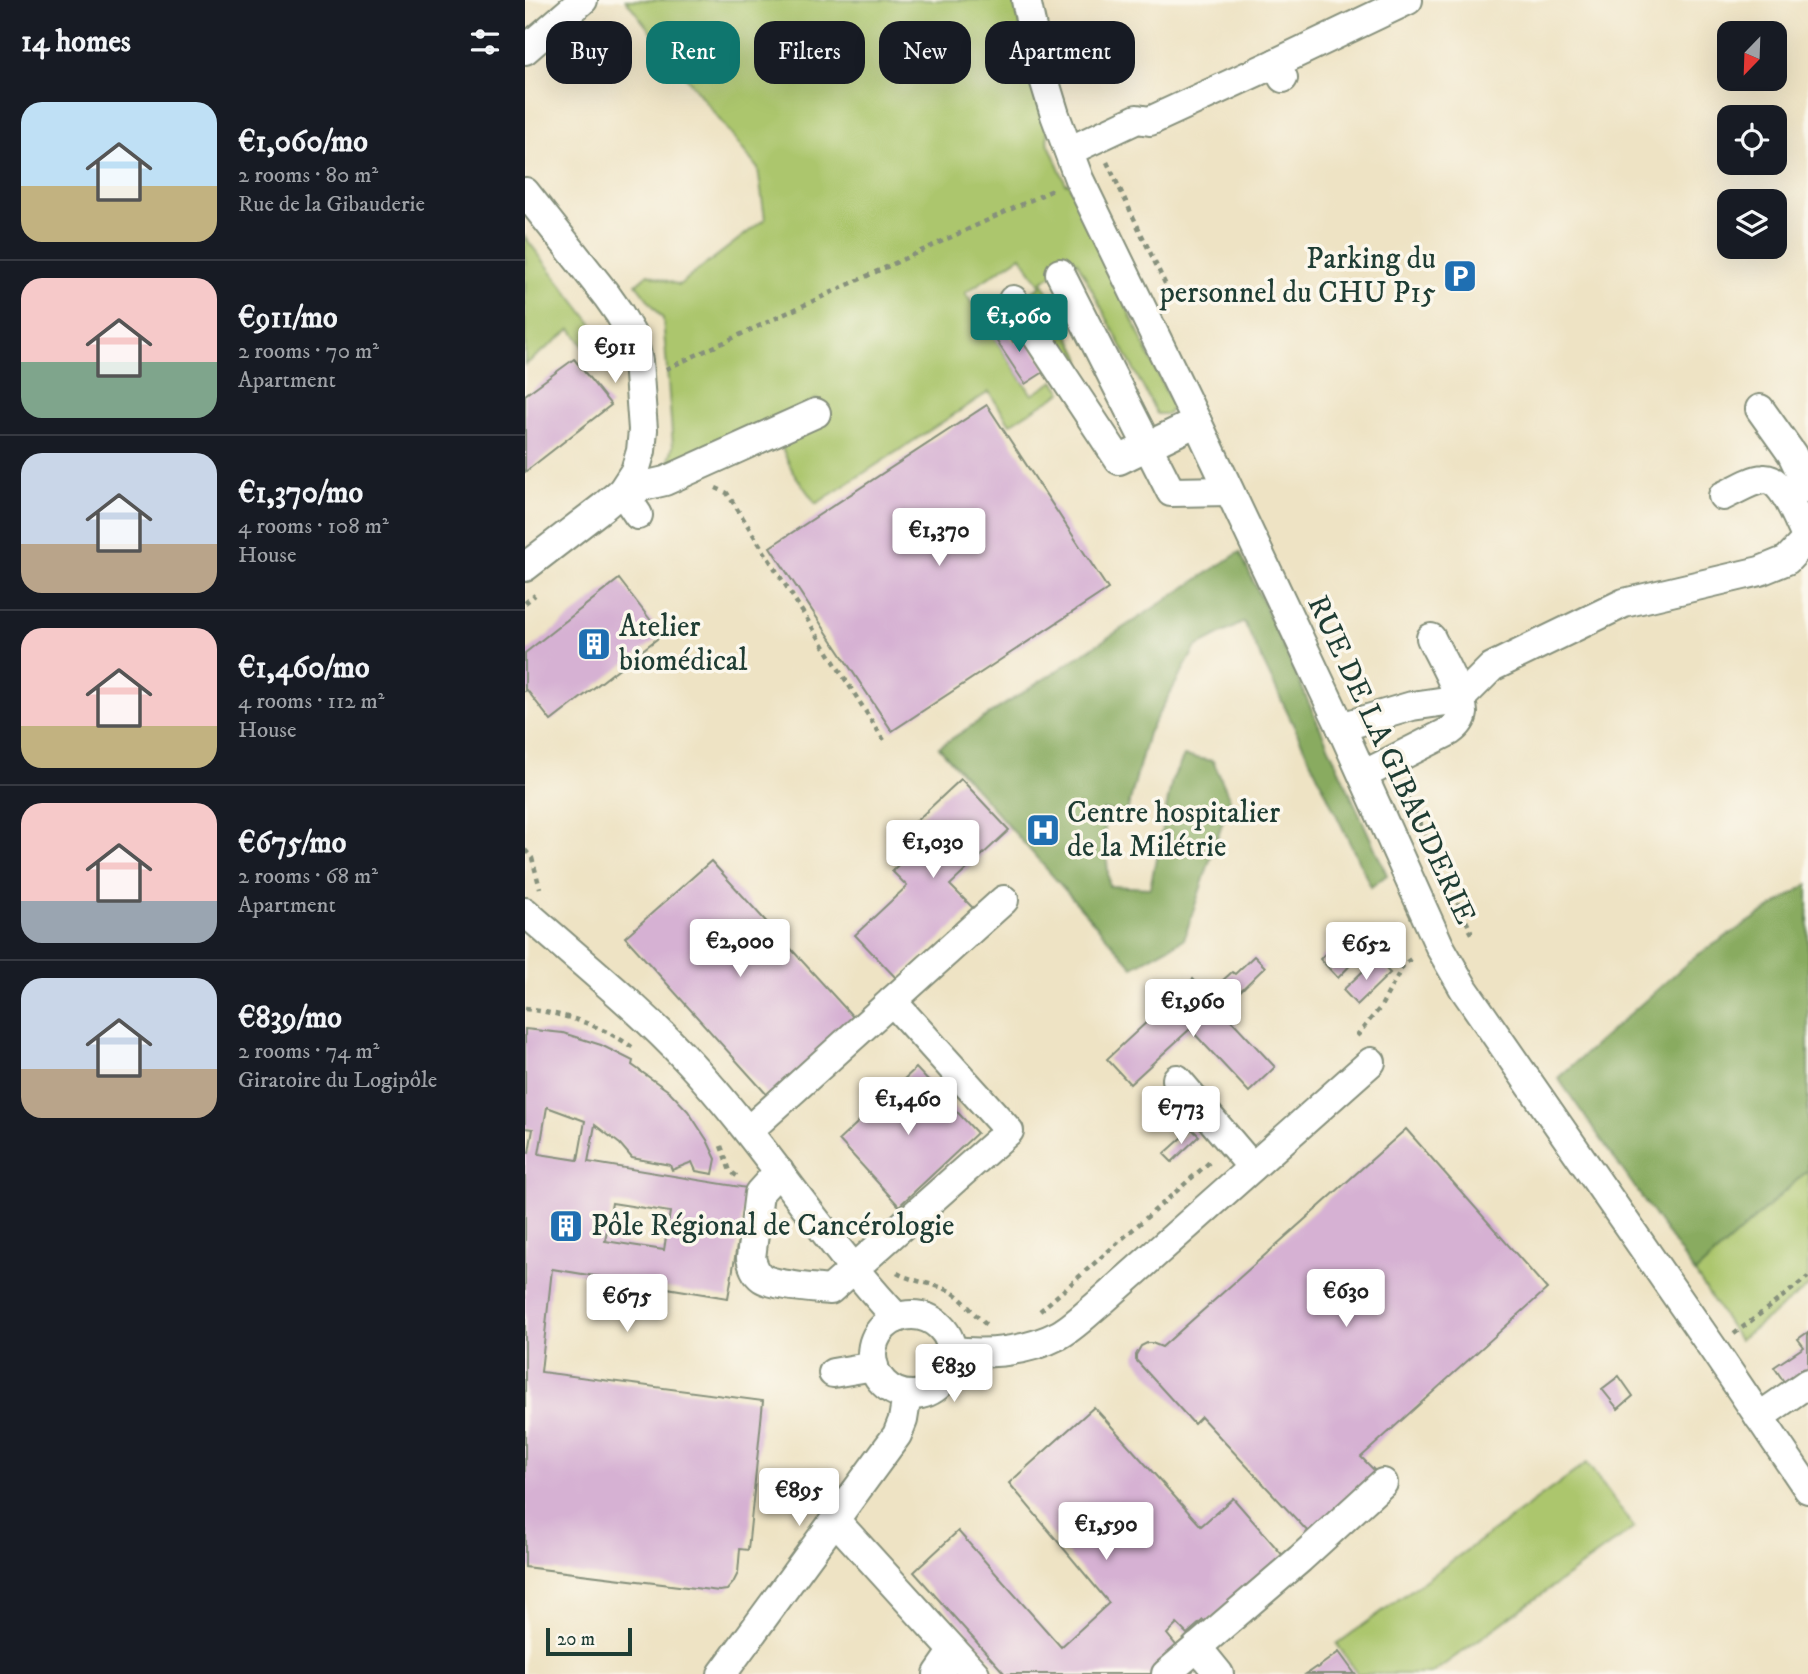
<!DOCTYPE html>
<html lang="en">
<head>
<meta charset="utf-8">
<style>
	body { margin:0; font-family:"IM FELL DW Pica",serif; background:#242831; color:#f1f3f6; height:100vh; display:flex; flex-direction:column; font-size:26px; white-space:nowrap }
	* { box-sizing:border-box; margin:0 }
	p { font-size:23px; color:#9ea1a6 }
	.icon { flex:none; width:38px; height:38px; fill:none; stroke:currentColor; stroke-width:2; stroke-linecap:round; stroke-linejoin:round }
	.map { position:relative; flex:1; overflow:hidden }
	.sheet { display:flex; flex-direction:column; background:#171b24; width:525px }
	.sheet>* { flex:none }
	.guide { position:absolute; left:21px; top:21px; width:665px; height:63px; display:flex; gap:14px }
	.needle { width:46px; rotate:203deg }
	.buttons { position:absolute; left:1192px; top:21px; display:grid; gap:14px }
	.buttons a { display:grid; place-items:center; width:70px; height:70px; border-radius:14px; background:#171b24; box-shadow:0 7px 28px #0002; font-size:35px }
	.scale { position:absolute; left:21px; bottom:18px; width:86px; box-sizing:border-box; padding-left:7px; border:4px solid #1f3d34; border-top:0; font-size:19px; line-height:24px; white-space:nowrap; color:#1f3d34; -webkit-text-stroke:5px #fbf7ec; paint-order:stroke }
	.price { position:absolute; translate:-50% -60px; padding:0 16px; border-radius:7px; background:#fff; color:#222; font-size:23px; line-height:46px; filter:drop-shadow(0 2px 4px #0008) }
	.price::after { content:''; position:absolute; left:50%; top:42px; width:21px; height:16px; margin-left:-10px; background:inherit; clip-path:polygon(0 0,100% 0,50% 100%) }
	.price.on { background:#0f766e; color:#fff }
	ul { padding:0; list-style:none }
	li { display:flex; align-items:center; gap:21px; height:175px; padding:0 21px }
	li+li { border-top:2px solid #363941 }
	li span { display:grid; place-items:center; flex:none; width:196px; height:140px; border-radius:21px; color:#555 }
	li>.icon { margin-inline-start:auto }
	span .icon { width:84px; height:84px; fill:#fffc; stroke-width:1 }
	li b { font-size:30px }
	h2 { display:flex; justify-content:space-between; align-items:center; height:84px; padding:0 21px; font-size:30px }
	.pill { padding:0 24px; border-radius:21px; background:#171b24; box-shadow:0 7px 28px #0002; font-size:24px; line-height:63px }
	.pill.on { background:#0f766e; color:#fff }
	main { display:flex; flex:1; min-height:0 }
	.map>svg:first-child { display:block }
	.green { fill:#acc66d; stroke:#668250; stroke-width:2 }
	.forest { fill:#89ab60; stroke:#54744a; stroke-width:2 }
	.building { fill:#d6b1d3; fill-rule:evenodd }
	.lines { fill:none; stroke-linecap:round; stroke-linejoin:round }
	.minor-casing { stroke:#86907c; stroke-width:32 }
	.path { stroke:#86907c; stroke-width:4.5; stroke-dasharray:5 5; stroke-linecap:butt }
	.minor { stroke:#fff; stroke-width:28 }
	.labels { text-anchor:middle; dominant-baseline:central; stroke-width:7; stroke-linejoin:round; paint-order:stroke }
	.poi-label { font-size:30px; fill:#1f3d34; stroke:#fbf7ec; text-anchor:start }
	.street-label { font-size:30px; fill:#1f3d34; stroke:#fbf7ec }
</style>
</head>
<body>
<main>
<section class="sheet">
<h2>14 homes<svg class="icon" aria-label="filters" viewBox="0 0 24 24"><path d="M4 7h16M4 17h16"/><circle cx="9" cy="7" r="2"/><circle cx="15" cy="17" r="2"/></svg></h2>
<ul>
<li><span style="background:linear-gradient(#bfe0f5 60%,#c2b280 0)"><svg class="icon" aria-label="home" viewBox="0 0 24 24"><path d="M3 11l9-7 9 7M6 9v11h12V9"/></svg></span><div><b>€1,060/mo</b><p>2 rooms · 80 m²</p><p>Rue de la Gibauderie</p></div></li>
<li><span style="background:linear-gradient(#f6c9c9 60%,#7fa58c 0)"><svg class="icon" aria-label="home" viewBox="0 0 24 24"><path d="M3 11l9-7 9 7M6 9v11h12V9"/></svg></span><div><b>€911/mo</b><p>2 rooms · 70 m²</p><p>Apartment</p></div></li>
<li><span style="background:linear-gradient(#c9d6e8 65%,#b9a48a 0)"><svg class="icon" aria-label="home" viewBox="0 0 24 24"><path d="M3 11l9-7 9 7M6 9v11h12V9"/></svg></span><div><b>€1,370/mo</b><p>4 rooms · 108 m²</p><p>House</p></div></li>
<li><span style="background:linear-gradient(#f6c9c9 70%,#c2b280 0)"><svg class="icon" aria-label="home" viewBox="0 0 24 24"><path d="M3 11l9-7 9 7M6 9v11h12V9"/></svg></span><div><b>€1,460/mo</b><p>4 rooms · 112 m²</p><p>House</p></div></li>
<li><span style="background:linear-gradient(#f6c9c9 70%,#9aa5b1 0)"><svg class="icon" aria-label="home" viewBox="0 0 24 24"><path d="M3 11l9-7 9 7M6 9v11h12V9"/></svg></span><div><b>€675/mo</b><p>2 rooms · 68 m²</p><p>Apartment</p></div></li>
<li><span style="background:linear-gradient(#c9d6e8 65%,#b9a48a 0)"><svg class="icon" aria-label="home" viewBox="0 0 24 24"><path d="M3 11l9-7 9 7M6 9v11h12V9"/></svg></span><div><b>€839/mo</b><p>2 rooms · 74 m²</p><p>Giratoire du Logipôle</p></div></li>
</ul>
</section>
<div class="map">
<svg width="1283" height="1674" viewBox="0 0 1283 1674">
	<rect width="100%" height="100%" fill="#fbf7ec"/>
	<filter id="ink" filterUnits="userSpaceOnUse"><feTurbulence type="fractalNoise" baseFrequency=".0143" numOctaves="2"/><feDisplacementMap in="SourceGraphic" scale="14" xChannelSelector="R" yChannelSelector="G"/><feConvolveMatrix kernelMatrix="1 2 1 2 8 2 1 2 1" color-interpolation-filters="sRGB"/></filter>
	<filter id="wash" filterUnits="userSpaceOnUse"><feTurbulence type="fractalNoise" baseFrequency=".00686" numOctaves="4" result="noise"/><feDisplacementMap in="SourceGraphic" scale="28" xChannelSelector="R" yChannelSelector="G"/><feGaussianBlur stdDeviation="1.57" result="paint"/><feColorMatrix in="noise" values="0 0 0 0 0 0 0 0 0 0 0 0 0 0 0 0 0 1.4 0 .05"/><feComposite in="paint" operator="in"/></filter>
	<g filter="url(#wash)">
		<rect width="100%" height="100%" fill="#eee3c4"/>
		<g class="green">
			<path d="M101,0H489L523,135L522,140L541,184L544,183L648,407L643,414H632L552,261L517,281L555,357C557,367 556,373 551,381L497,299L516,286L496,256L440,293L507,395L529,381L537,392L485,424L464,392L291,504L268,472L257,448L264,441L303,423L292,399L142,467L148,446L138,319L111,284L123,274L154,285L240,219L233,169Z"/>
			<polygon points="0,237 72,330 80,342 83,353 63,352 46,329 0,365"/>
			<polygon points="1283,1170 1283,1287 1214,1340 1170,1273"/>
			<polygon points="1062,1463 1109,1528 906,1674 833,1674 812,1644"/>
		</g>
		<g class="forest">
			<polygon points="715,552 862,875 846,887 719,622 671,647 623,733 602,812 578,810 584,886 625,888 647,780 659,756 688,761 705,799 659,939 608,967 414,747"/>
			<polygon points="1283,884 1283,1170 1170,1273 1033,1078 1168,958"/>
		</g>
		<g id="blocks">
			<g class="building">
				<polygon points="474,321 488,342 499,335 522,370 500,384 463,328"/>
				<polygon points="49,359 86,405 0,472 0,395"/>
				<polygon points="462,405 583,589 367,731 245,547"/>
				<polygon points="94,579 137,635 26,721 2,690 0,691 0,653"/>
				<polygon points="436,779 484,830 425,885 448,908 372,979 330,935 382,886 367,871 402,837 389,823"/>
				<polygon points="186,861 330,1019 244,1097 100,937"/>
				<polygon points="821,932 839,951 813,978 795,959"/>
				<polygon points="729,956 740,967 701,1005 687,990 707,972 710,974"/>
				<polygon points="851,959 865,973 832,1005 818,990"/>
				<polygon points="668,979 750,1067 724,1092 665,1029 605,1084 582,1059"/>
				<path d="M0,1029L38,1033L76,1045L108,1061L107,1065L145,1092L163,1111L182,1140L191,1159L188,1174L171,1171L167,1162L147,1170L145,1165L107,1158L95,1144L70,1125L63,1162L222,1188L203,1298L27,1269L16,1372L238,1401L223,1550L215,1549L213,1573L208,1583L202,1590L194,1591L0,1567V1152H4L8,1129L0,1128ZM22,1107L60,1121L53,1160L14,1154ZM87,1203L145,1212L139,1250L80,1241Z"/>
				<polygon points="391,1068 452,1133 374,1206 314,1140"/>
				<polygon points="667,1129 674,1136 647,1162 639,1154"/>
				<polygon points="881,1129 1022,1289 836,1457 852,1473 785,1534 676,1417 669,1424 611,1360 611,1355 616,1346 622,1343 627,1343 637,1347"/>
				<polygon points="1283,1332 1283,1372 1264,1389 1249,1367 1279,1347 1273,1339"/>
				<polygon points="1094,1376 1108,1396 1093,1409 1077,1389"/>
				<polygon points="569,1407 676,1526 708,1498 760,1558 682,1623 678,1620 662,1634 652,1624 642,1634 654,1649 626,1674 480,1674 389,1572 433,1531 536,1647 584,1603 484,1483"/>
				<polygon points="814,1652 830,1674 781,1674 791,1667 792,1668"/>
			</g>
		</g>
	</g>
	<g filter="url(#ink)">
		<use href="#blocks" fill-opacity="0" stroke="#86907c" stroke-width="2"/>
		<g class="lines">
			<g class="minor-casing">
				<g id="minor">
					<polyline points="501,0 515,66 530,115 554,179 672,422 816,727 915,947 939,989 1189,1350 1283,1489"/>
					<polyline points="0,50 58,0"/>
					<polyline points="751,63 883,0"/>
					<polyline points="544,151 612,119 625,121 751,63 758,78"/>
					<polyline points="0,192 82,296 94,313 108,337 113,361 118,430 116,451 110,471 97,491 78,507 0,567"/>
					<polyline points="535,273 646,492 704,491"/>
					<polyline points="488,300 594,460 672,422"/>
					<polyline points="1235,409 1267,454 1283,488"/>
					<path d="M1198,496C1210,491 1225,480 1239,479C1258,477 1274,523 1282,539"/>
					<polyline points="113,515 97,491 140,481 291,413"/>
					<polyline points="816,727 887,706 935,699 967,667 1099,603 1235,571 1262,560 1282,539 1283,535"/>
					<path d="M838,775L925,731C932,726 937,721 938,713C939,699 913,653 906,638"/>
					<path d="M0,912C55,961 114,1008 164,1062C239,1143 297,1238 372,1318"/>
					<polyline points="652,1079 727,1167"/>
					<polyline points="223,1131 479,900"/>
					<path d="M254,1171L234,1193L226,1258C228,1266 230,1273 237,1278C250,1286 289,1288 305,1290L484,1131L367,1001"/>
					<circle cx="387" cy="1355" r="40"/>
					<path d="M427,1351C464,1355 501,1352 534,1335C549,1327 563,1312 577,1301L846,1062"/>
					<polyline points="308,1373 349,1366"/>
					<polyline points="1234,1417 1283,1383"/>
					<polyline points="310,1520 450,1674"/>
					<polyline points="672,1647 694,1674"/>
					<polyline points="197,1674 372,1435 378,1420 382,1395"/>
					<polyline points="413,1674 429,1651"/>
					<polyline points="641,1674 775,1559 858,1483"/>
				</g>
			</g>
			<g class="path">
				<polyline points="582,162 646,296"/>
				<polyline points="141,369 530,189"/>
				<polyline points="191,488 202,493 360,742"/>
				<polyline points="0,603 10,595"/>
				<polyline points="877,785 946,931 939,935"/>
				<polyline points="0,850 7,858 15,888"/>
				<path d="M0,1009C37,1013 76,1025 107,1047"/>
				<polyline points="835,1036 833,1034 855,1008 879,964 889,957"/>
				<polyline points="196,1146 205,1171 213,1177"/>
				<path d="M372,1273C389,1282 408,1283 425,1291C440,1299 448,1315 462,1325"/>
				<polyline points="515,1311 687,1160"/>
				<polyline points="1209,1334 1283,1277"/>
			</g>
			<use href="#minor" class="minor"/>
		</g>
	</g>
	<defs>
		<g id="parking-square" transform="scale(1.75)"><rect x="-9" y="-9" width="18" height="18" rx="4" fill="#1f6fb2" stroke="#fbf7ec"/><path d="M-3.5-5.5H1a3.5 3.5 0 0 1 0 7H-1V5.5H-3.5ZM-1-3.4V-.6H.8a1.4 1.4 0 0 0 0-2.8Z" fill="#fff"/></g>
		<g id="building-square" transform="scale(1.75)"><rect x="-9" y="-9" width="18" height="18" rx="4" fill="#1f6fb2" stroke="#fbf7ec"/><path d="M-4-6H4V6H1V3H-1V6H-4ZM-2.5-4.3h1.7v1.8h-1.7ZM.8-4.3h1.7v1.8H.8ZM-2.5-1h1.7V.8h-1.7ZM.8-1h1.7V.8H.8Z" fill="#fff"/></g>
		<g id="hospital-square" transform="scale(1.75)"><rect x="-9" y="-9" width="18" height="18" rx="4" fill="#1f6fb2" stroke="#fbf7ec"/><path d="M-5-5h3v3.5h4V-5h3V5h-3V1.5h-4V5h-3Z" fill="#fff"/></g>
	</defs>
	<g fill-rule="evenodd">
		<use href="#parking-square" x="935" y="276"/>
		<use href="#building-square" x="69" y="644"/>
		<use href="#hospital-square" x="518" y="830"/>
		<use href="#building-square" x="41" y="1226"/>
	</g>
	<g class="labels">
		<g class="poi-label">
			<text x="911" y="259" text-anchor="end">Parking du<tspan x="911" dy="34">personnel du CHU P15</tspan></text>
			<text x="94" y="627">Atelier<tspan x="94" dy="34">biomédical</tspan></text>
			<text x="542" y="813">Centre hospitalier<tspan x="542" dy="34">de la Milétrie</tspan></text>
			<text x="66" y="1226">Pôle Régional de Cancérologie</text>
		</g>
		<g class="street-label">
			<text transform="translate(866 760) rotate(65)">RUE DE LA GIBAUDERIE</text>
		</g>
	</g>
</svg>
<div class="buttons">
<a><svg class="needle" viewBox="-14 -14 28 28"><path d="M0-13l5 13h-10z" fill="#e53935"/><path d="M0 13l5-13h-10z" fill="#9ea1a6"/></svg></a>
<a><svg class="icon" aria-label="locate" viewBox="0 0 24 24"><circle cx="12" cy="12" r="6"/><path d="M12 2v4M12 18v4M2 12h4M18 12h4"/></svg></a>
<a><svg class="icon" aria-label="layers" viewBox="0 0 24 24"><path d="M12 4l9 5-9 5-9-5zM3 14l9 5 9-5"/></svg></a>
</div>
<div class="scale">20 m</div>
<b class="price on" style="left:494px;top:354px">€1,060</b>
<b class="price" style="left:90px;top:385px">€911</b>
<b class="price" style="left:414px;top:568px">€1,370</b>
<b class="price" style="left:408px;top:880px">€1,030</b>
<b class="price" style="left:215px;top:979px">€2,000</b>
<b class="price" style="left:841px;top:982px">€652</b>
<b class="price" style="left:668px;top:1039px">€1,960</b>
<b class="price" style="left:383px;top:1137px">€1,460</b>
<b class="price" style="left:656px;top:1146px">€773</b>
<b class="price" style="left:821px;top:1329px">€630</b>
<b class="price" style="left:102px;top:1334px">€675</b>
<b class="price" style="left:429px;top:1404px">€839</b>
<b class="price" style="left:274px;top:1528px">€895</b>
<b class="price" style="left:581px;top:1562px">€1,590</b>
<div class="guide">
<a class="pill">Buy</a>
<a class="pill on">Rent</a>
<a class="pill">Filters</a>
<a class="pill">New</a>
<a class="pill">Apartment</a>
</div>
</div>
</main>
</body>
</html>
